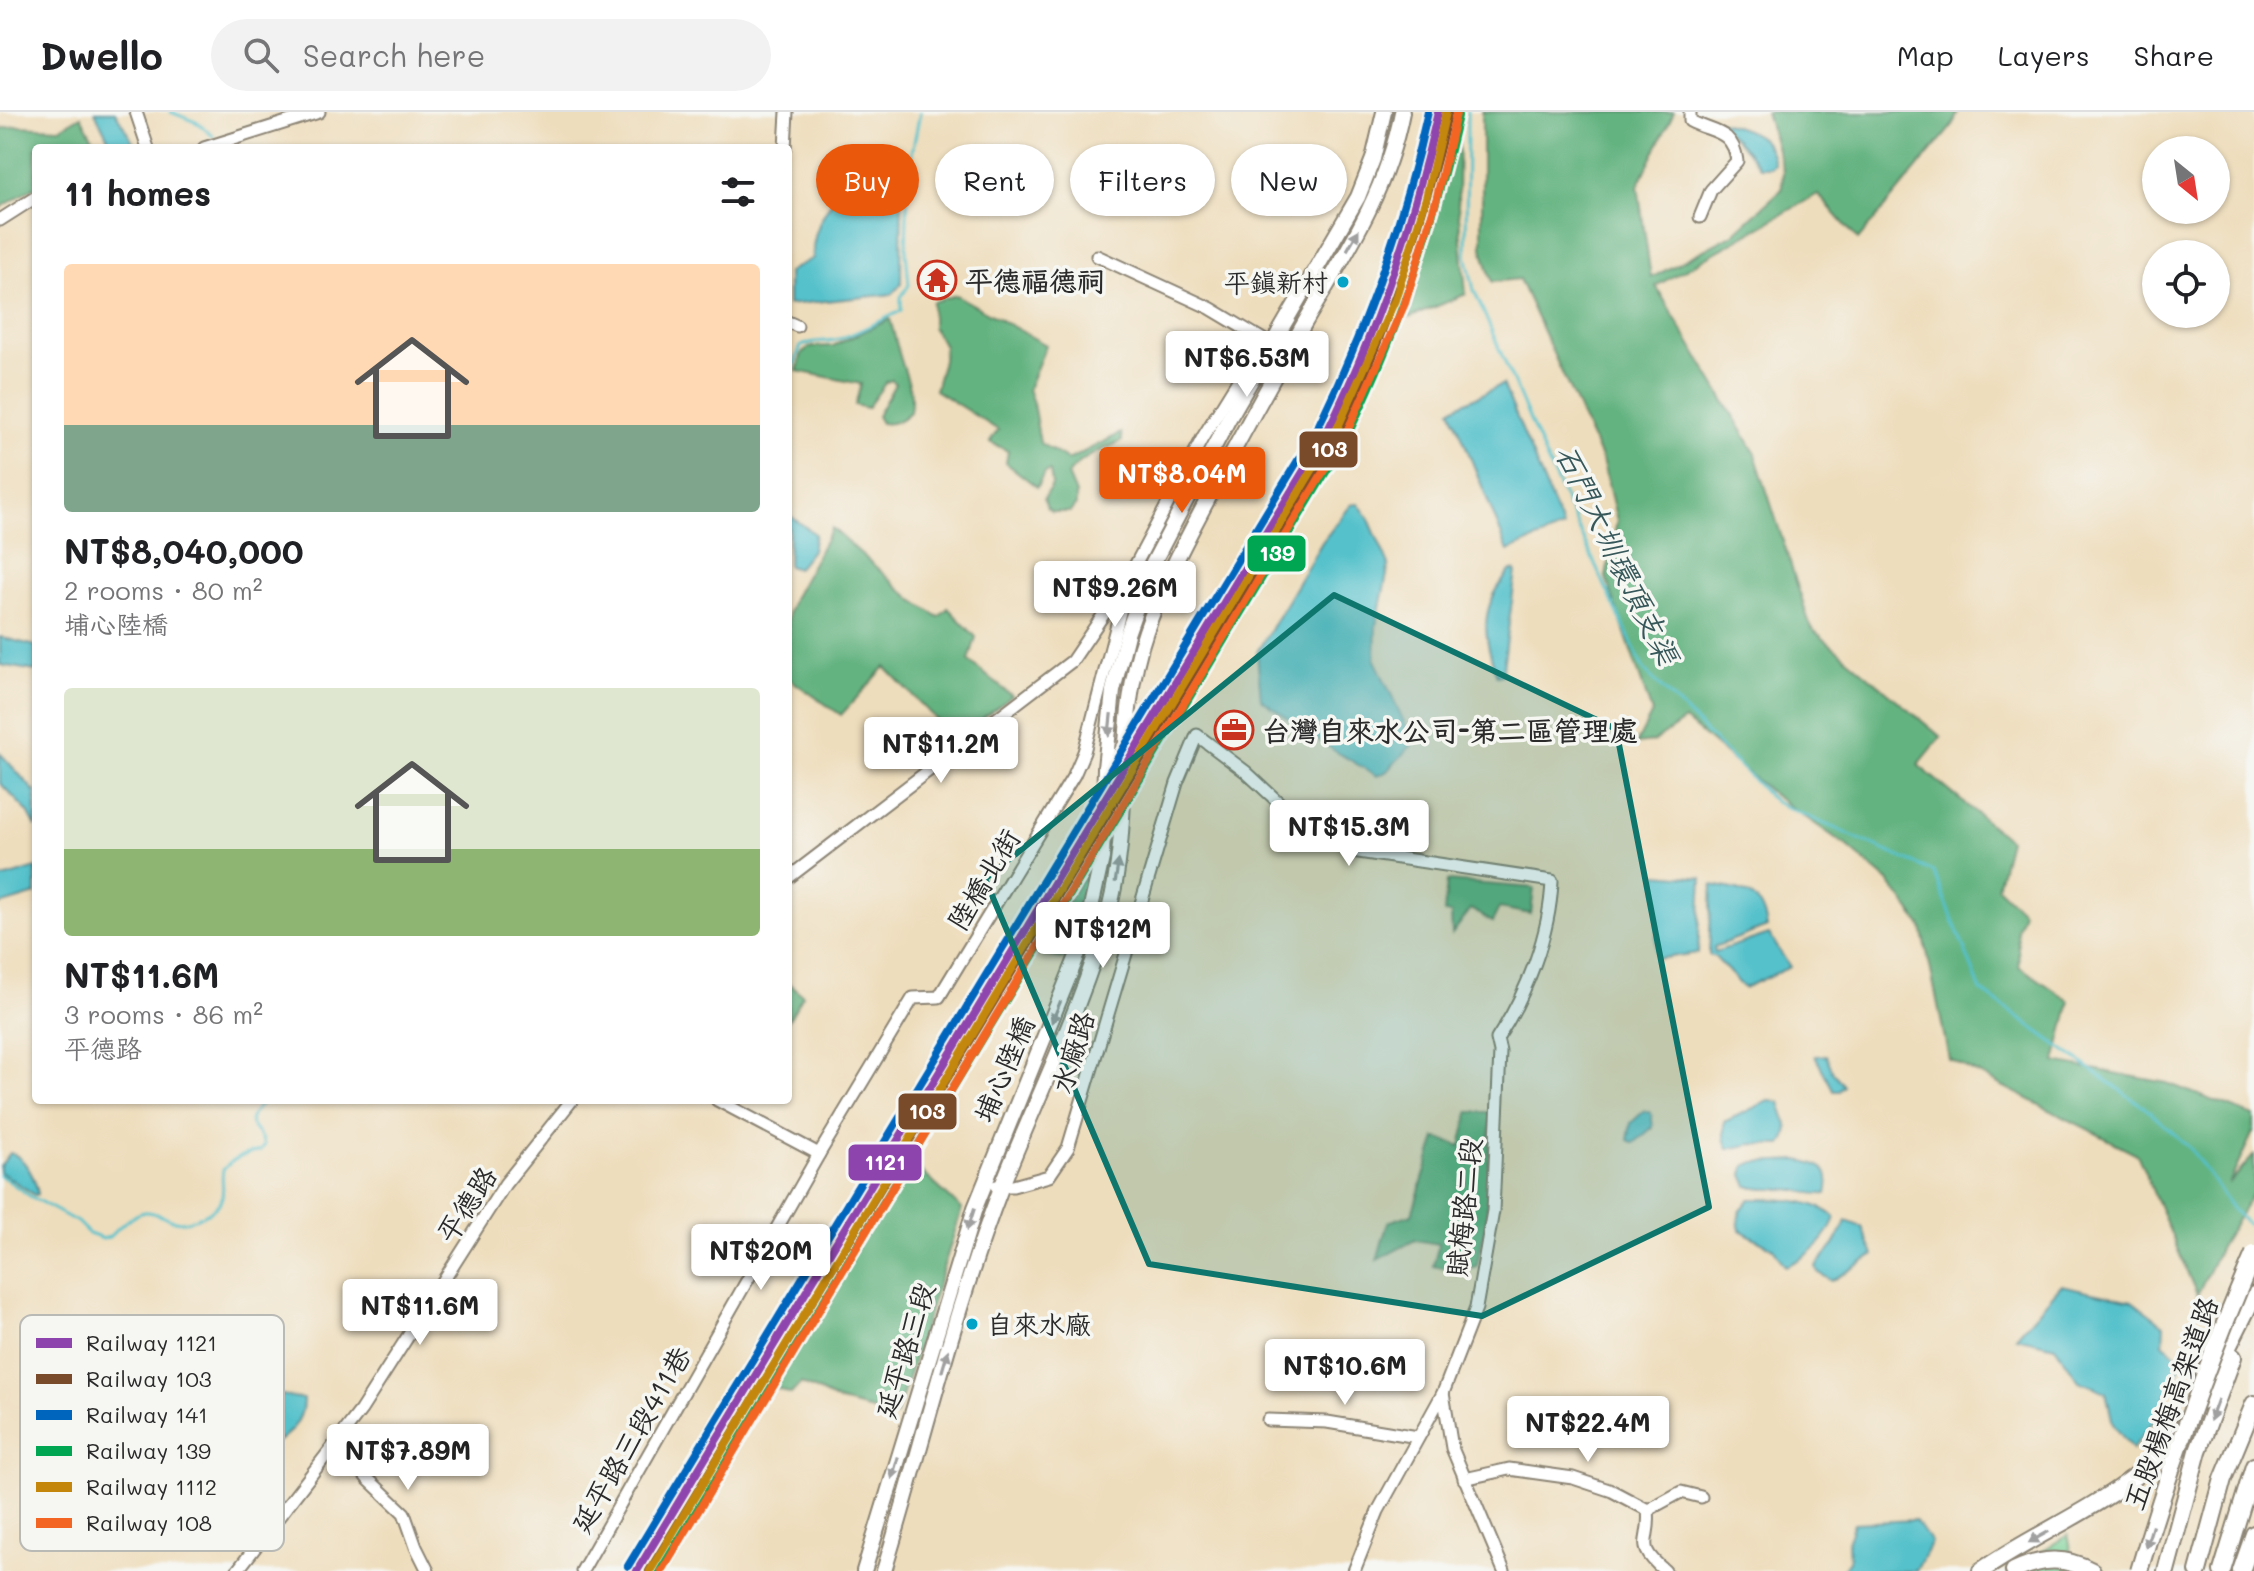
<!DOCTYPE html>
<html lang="en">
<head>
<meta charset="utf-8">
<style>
	body { margin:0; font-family:Mali,"LXGW WenKai TC",sans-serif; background:#f2f2f2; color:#202124; height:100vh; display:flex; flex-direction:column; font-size:30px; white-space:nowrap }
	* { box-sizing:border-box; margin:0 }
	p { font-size:26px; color:#757577 }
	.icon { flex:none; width:44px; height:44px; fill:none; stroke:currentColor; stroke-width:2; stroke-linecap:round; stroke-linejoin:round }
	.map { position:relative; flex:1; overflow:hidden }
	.drawer { position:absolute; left:32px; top:32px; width:760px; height:960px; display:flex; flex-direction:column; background:#fff; border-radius:8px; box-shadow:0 2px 6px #0004 }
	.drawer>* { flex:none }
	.hud { position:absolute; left:816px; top:32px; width:760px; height:72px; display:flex; gap:16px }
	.needle { width:52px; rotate:150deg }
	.controls { position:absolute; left:2142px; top:24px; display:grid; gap:16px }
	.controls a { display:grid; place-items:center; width:88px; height:88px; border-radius:50%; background:#fff; box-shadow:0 2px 6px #0004; font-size:40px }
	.price { position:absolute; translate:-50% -68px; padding:0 18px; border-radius:8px; background:#fff; color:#222; font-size:26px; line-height:52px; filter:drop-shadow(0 2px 4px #0008) }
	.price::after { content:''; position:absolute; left:50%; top:48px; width:24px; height:18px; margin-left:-12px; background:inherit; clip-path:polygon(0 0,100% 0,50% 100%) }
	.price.on { background:#ea580c; color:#fff }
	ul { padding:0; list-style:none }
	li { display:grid; align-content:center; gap:16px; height:424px; padding:0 32px }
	li span { display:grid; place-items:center; height:248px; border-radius:8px; color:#555 }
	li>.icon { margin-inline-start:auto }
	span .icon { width:144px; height:144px; fill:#fffc; stroke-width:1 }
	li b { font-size:34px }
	h2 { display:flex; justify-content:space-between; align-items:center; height:96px; padding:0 32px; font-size:34px }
	.pill { padding:0 28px; border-radius:36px; background:#fff; box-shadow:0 2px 6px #0004; font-size:28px; line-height:72px }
	.pill.on { background:#ea580c; color:#fff }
	header { display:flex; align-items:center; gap:48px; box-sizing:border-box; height:112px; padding:0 40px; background:#fff; border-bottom:2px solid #e0e0e0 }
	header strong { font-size:38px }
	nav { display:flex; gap:44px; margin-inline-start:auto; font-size:28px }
	.search { width:560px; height:72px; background:#f2f2f2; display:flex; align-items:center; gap:20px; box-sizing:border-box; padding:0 28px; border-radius:44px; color:#757577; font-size:30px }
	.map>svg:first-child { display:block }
	.green { fill:#7ad197; stroke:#527e61; stroke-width:2 }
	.forest { fill:#63b380; stroke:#476f56; stroke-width:2 }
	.water { fill:#54c1cb; stroke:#40767b; stroke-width:2 }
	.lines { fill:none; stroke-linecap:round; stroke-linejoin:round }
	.stream { stroke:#54c1cb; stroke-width:3 }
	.minor-casing { stroke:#8c8474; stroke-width:15 }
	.major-casing { stroke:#8c8474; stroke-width:18 }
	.highway-casing { stroke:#8c8474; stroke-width:20 }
	.minor { stroke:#fff; stroke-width:11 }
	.major { stroke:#fff; stroke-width:14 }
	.highway { stroke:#fff; stroke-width:16 }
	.highway-bridge-casing { stroke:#8c8474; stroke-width:20; stroke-linecap:butt }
	.highway-bridge { stroke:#fff; stroke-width:16 }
	.rail-1-casing { stroke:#f6f6f2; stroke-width:14 }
	.rail-2-casing { stroke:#f6f6f2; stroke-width:14 }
	.rail-3-casing { stroke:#f6f6f2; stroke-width:14 }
	.rail-4-casing { stroke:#f6f6f2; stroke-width:14 }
	.rail-5-casing { stroke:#f6f6f2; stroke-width:14 }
	.rail-6-casing { stroke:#f6f6f2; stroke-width:14 }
	.rail-1 { stroke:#8e44ad; stroke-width:8 }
	.rail-2 { stroke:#7a4b2a; stroke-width:8 }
	.rail-3 { stroke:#0065bd; stroke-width:8 }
	.rail-4 { stroke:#00a651; stroke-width:8 }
	.rail-5 { stroke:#c4870b; stroke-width:8 }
	.rail-6 { stroke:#f26522; stroke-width:8 }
	.oneway { fill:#a0a0a0 }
	.marked { fill:#0f766e; fill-opacity:0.2; stroke:#0f766e; stroke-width:6; stroke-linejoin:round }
	.bus-dot { fill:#02a3c6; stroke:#f6f6f2; stroke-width:3 }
	.labels { text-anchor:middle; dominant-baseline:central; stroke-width:7; stroke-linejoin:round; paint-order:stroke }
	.bus-label { font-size:26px; fill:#2b2b2b; stroke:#f6f6f2; text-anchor:end }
	.poi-label { font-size:28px; font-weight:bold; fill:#2b2b2b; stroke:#f6f6f2; text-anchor:start }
	.street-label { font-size:28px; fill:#2b2b2b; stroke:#f6f6f2 }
	.water-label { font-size:30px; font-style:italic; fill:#37585b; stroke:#f6f6f2 }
	.key { fill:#f6f6f2; stroke:#b9b9b6; stroke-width:2 }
	.key-label { font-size:22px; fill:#2b2b2b }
	.line-badge { stroke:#f6f6f2; stroke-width:3 }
	.badge-label { font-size:22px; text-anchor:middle; font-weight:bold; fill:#fff }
</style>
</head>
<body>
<header>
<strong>Dwello</strong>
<div class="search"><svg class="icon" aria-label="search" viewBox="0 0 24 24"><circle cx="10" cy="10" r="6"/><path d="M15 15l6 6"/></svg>Search here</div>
<nav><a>Map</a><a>Layers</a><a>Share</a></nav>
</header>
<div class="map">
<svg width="2254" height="1459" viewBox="0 0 2254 1459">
	<rect width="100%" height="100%" fill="#f6f6f2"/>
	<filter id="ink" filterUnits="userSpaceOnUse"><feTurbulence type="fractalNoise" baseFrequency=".0125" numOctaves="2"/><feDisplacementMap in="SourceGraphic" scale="16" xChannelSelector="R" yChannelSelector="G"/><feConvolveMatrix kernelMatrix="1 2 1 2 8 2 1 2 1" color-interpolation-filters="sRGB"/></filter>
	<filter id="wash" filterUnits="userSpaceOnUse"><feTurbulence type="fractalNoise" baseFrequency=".006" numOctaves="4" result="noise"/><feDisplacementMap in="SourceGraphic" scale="32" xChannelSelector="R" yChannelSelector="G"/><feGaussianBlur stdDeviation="1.8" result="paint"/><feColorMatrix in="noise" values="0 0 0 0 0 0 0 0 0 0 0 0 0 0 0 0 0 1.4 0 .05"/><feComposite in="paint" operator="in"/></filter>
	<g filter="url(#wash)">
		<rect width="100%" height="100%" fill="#eeddbc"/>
		<polygon class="green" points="2068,1423 2076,1459 2009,1459"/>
		<g class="forest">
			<polygon points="1452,0 1459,0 1458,93 1466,182 1409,206"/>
			<polygon points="1482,0 1674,0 1638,74 1651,166 1732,123 1782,77 1783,58 1766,0 1958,0 1953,13 1858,128 1818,82 1656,174 1754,339 1811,516 1941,625 1918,653 2009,728 1997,775 2023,800 2017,817 2019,854 2070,889 2055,950 2167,971 2254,1004 2254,1018 2229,1072 2254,1043 2254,1080 2220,1135 2197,1183 2137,1042 1949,947 1922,815 1889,770 1847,734 1775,684 1685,608 1653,630 1636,632 1652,601 1606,465 1617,409 1602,348 1519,167 1492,170 1482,136"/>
			<polygon points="81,4 98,36 36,36 36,74 0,96 0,17 17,14 60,16"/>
			<path d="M956,183L1046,233L1028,277L1033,291L1040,331L1068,348L1121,321L1122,329C1103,338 1080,345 1068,363L1076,382V393L1070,400H1053L1047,396L1044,387L1052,373L1050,359L1044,361L1037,375L1006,351L1008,339L990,330L998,318L935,278L943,248L944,233L932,215V190Z"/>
			<path d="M890,207C894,220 896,232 900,244C906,267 914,275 910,300C902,308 892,313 881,311L877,304L895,272L892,268L886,270L867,296L855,293L861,272L797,259L802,241L810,235L833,234Z"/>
			<polygon points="832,416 913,488 939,505 948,496 976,525 969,549 1012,584 955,627 885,555 841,603 788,566 788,502 794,485"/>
			<polygon points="1086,760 1084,791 1068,848 1036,841"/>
			<polygon points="1447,769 1534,776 1531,802 1499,796 1492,810 1471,797 1452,822 1451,802 1444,801"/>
			<polygon points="788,871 803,883 788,909"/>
			<polygon points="1469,1000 1491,1000 1487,1106 1477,1154 1458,1159 1433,1154 1439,1132 1415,1128 1377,1148 1388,1110 1412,1102 1436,1026 1461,1034"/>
			<polygon points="910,1049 962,1097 896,1304 840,1290 801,1271 791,1282 772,1274"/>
		</g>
		<g class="water">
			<polygon points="95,0 115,0 137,36 113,36"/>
			<path d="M1708,5C1735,17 1769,15 1774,52L1770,55H1760C1741,32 1729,12 1697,10V7Z"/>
			<path d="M877,41L895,45L902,50L901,172L893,182L788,193V160L813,146C810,107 844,74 867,44Z"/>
			<polygon points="1503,272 1563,416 1508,439 1451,297"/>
			<polygon points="1358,391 1368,405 1389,453 1376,514 1375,548 1414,631 1386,660 1377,664 1330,636 1261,587 1257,540 1322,430 1351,393"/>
			<polygon points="789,403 815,422 812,438 797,457 788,454"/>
			<path d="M1511,458L1516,459L1502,563L1497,564C1482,519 1479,496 1511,458Z"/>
			<polygon points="0,525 36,534 36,559 0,553"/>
			<polygon points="0,641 36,681 36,715 28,700 0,671"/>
			<polygon points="36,756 36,782 0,793 0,767"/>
			<polygon points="1658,762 1702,766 1698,841 1656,847"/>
			<path d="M1712,773C1742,779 1761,778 1767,815L1714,835L1715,840L1769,822L1790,855L1744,876L1715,845L1709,843Z"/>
			<polygon points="1826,943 1833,960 1844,974 1839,979 1834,979 1815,944"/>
			<path d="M1768,989L1780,990C1785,1008 1793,1017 1782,1033L1752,1032L1728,1037L1724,1026V1010Z"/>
			<polygon points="1644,999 1651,1001 1653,1015 1634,1031 1628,1028 1631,1011"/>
			<path d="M10,1041C25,1044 36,1068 38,1082L35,1083L0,1060V1054Z"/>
			<path d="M1798,1048C1821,1052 1833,1056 1827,1082C1815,1083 1805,1080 1794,1078C1778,1075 1763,1080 1748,1074L1743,1063L1745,1054L1755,1050Z"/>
			<path d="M1750,1087C1777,1087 1814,1086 1835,1105C1829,1128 1807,1146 1785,1154L1773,1136L1740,1118C1736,1104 1740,1098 1750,1087Z"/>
			<polygon points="1847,1109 1862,1115 1874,1143 1832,1169 1818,1160 1816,1154 1834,1133"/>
			<polygon points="2061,1173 2132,1189 2164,1213 2163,1231 2183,1248 2156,1306 2132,1337 2113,1312 2106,1280 2079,1269 2055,1234 2016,1225"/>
			<path d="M246,1276L303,1287C304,1317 278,1329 256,1345L238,1340L218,1317Z"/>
			<polygon points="1915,1408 1931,1430 1916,1459 1842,1459 1849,1449 1848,1428 1854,1411"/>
		</g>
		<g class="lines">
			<g class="stream">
				<polyline points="171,0 198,11 213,24"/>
				<polyline points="1467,0 1466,143 1474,178 1546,346 1644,558 1775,690 1934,760 1981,879 2144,995 2190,1036 2234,1099 2248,1112"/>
				<path d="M788,268L801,234C816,227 825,231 839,227C860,220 881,208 901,199V185L909,173L906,140L908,61L920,0"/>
				<polyline points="788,304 791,316 788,327"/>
				<path d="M0,1063L30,1084L77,1110L89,1122L103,1127L109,1125C119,1115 130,1103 145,1100C156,1099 165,1107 175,1109C189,1112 220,1099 222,1084C224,1075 221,1067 223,1058C233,1046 245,1042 260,1039L264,1033C256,1010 237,1016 265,988"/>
			</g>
		</g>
	</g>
	<g filter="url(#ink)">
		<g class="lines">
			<g class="minor-casing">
				<g id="minor">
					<polyline points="136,0 148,36"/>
					<path d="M1690,0V9C1713,21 1733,17 1737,49L1711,78L1700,105"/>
					<polyline points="204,36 319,0"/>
					<polyline points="785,36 787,0"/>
					<polyline points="0,108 36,85"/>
					<polyline points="1097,144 1210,196 1287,242"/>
					<polyline points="788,210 797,214"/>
					<polyline points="788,766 1072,549 1129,465 1203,325 1250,249 1270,234"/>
					<polyline points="717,988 819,1042"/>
					<path d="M996,1074H1013L1049,1064L1068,1036L1177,671L1197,623L1246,660L1315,724L1352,739L1552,769C1550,823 1526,883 1497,927L1500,940L1493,1099L1476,1196L1443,1281L1378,1399L1354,1459"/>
					<polyline points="1443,1281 1452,1336 1504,1459"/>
					<polyline points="1268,1308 1327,1310 1418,1325"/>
					<polyline points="338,1330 368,1367 404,1401 416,1435 428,1459"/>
					<polyline points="1464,1367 1509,1357 1573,1366 1612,1379 1648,1398 1681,1380 1701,1385"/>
					<path d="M1648,1398C1652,1432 1632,1431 1665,1459"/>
					<polyline points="237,1459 361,1298 505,1072 572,988"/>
					<polyline points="582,1459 819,1042 913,886 939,885 1074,663 1084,640 1129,465"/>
				</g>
			</g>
			<g class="major-casing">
				<g id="major">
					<polyline points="864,1459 975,1096 1084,827 1102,746 1105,656 1113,579 1127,522 1150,457 1228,308 1358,85 1373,47 1384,0"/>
					<path d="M884,1459C923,1331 953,1201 1001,1076C1037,984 1083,894 1109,798C1133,707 1114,609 1146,519C1161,476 1181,438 1202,398C1236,333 1271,269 1308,205C1348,138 1387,78 1402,0"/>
				</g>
			</g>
			<g class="highway-casing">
				<g id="highway">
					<polyline points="2201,1289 2254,1183"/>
					<path d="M1981,1459C2053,1409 2133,1386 2185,1312"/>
					<path d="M2014,1459C2041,1446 2065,1444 2092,1459"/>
					<polyline points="2166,1459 2198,1339 2233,1245"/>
					<polyline points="2198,1459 2223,1367 2254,1292"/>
					<polyline points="2222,1459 2254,1354"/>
					<polyline points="2241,1459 2254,1422"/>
				</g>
			</g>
			<use href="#minor" class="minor"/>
			<use href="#major" class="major"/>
			<use href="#highway" class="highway"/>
			<g class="highway-bridge-casing">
				<path id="highway-bridge" d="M2139,1459C2171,1351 2209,1245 2254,1142"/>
			</g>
			<use href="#highway-bridge" class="highway-bridge"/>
			<g class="rail-1-casing">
				<path id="rail-1" d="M637,1459L1326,322C1377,219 1413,112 1438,0"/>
			</g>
			<g class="rail-2-casing">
				<path id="rail-2" d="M649,1459L1335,327C1386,223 1422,115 1448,2"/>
			</g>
			<g class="rail-3-casing">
				<path id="rail-3" d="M628,1454L1317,317C1367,215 1403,111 1428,0"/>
			</g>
			<g class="rail-4-casing">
				<path id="rail-4" d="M660,1459L1343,332C1396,228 1432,118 1458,4"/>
			</g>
			<g class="rail-5-casing">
				<polyline id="rail-5" points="650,1459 1337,317 1395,188 1426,86 1446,0"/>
			</g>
			<g class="rail-6-casing">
				<polyline id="rail-6" points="662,1459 1346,322 1405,191 1436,89 1456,2"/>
			</g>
			<use href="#rail-1" class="rail-1"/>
			<use href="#rail-2" class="rail-2"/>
			<use href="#rail-3" class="rail-3"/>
			<use href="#rail-4" class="rail-4"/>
			<use href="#rail-5" class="rail-5"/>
			<use href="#rail-6" class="rail-6"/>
		</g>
		<defs><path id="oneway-solid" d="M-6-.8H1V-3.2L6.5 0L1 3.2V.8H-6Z" transform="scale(2)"/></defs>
		<g class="oneway">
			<use href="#oneway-solid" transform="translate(1353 128) rotate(-60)"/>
			<use href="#oneway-solid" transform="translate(1110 613) rotate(96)"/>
			<use href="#oneway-solid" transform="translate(1117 759) rotate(-81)"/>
			<use href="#oneway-solid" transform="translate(1056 900) rotate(113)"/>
			<use href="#oneway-solid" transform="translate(971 1107) rotate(108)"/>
			<use href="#oneway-solid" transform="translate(945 1249) rotate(-74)"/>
			<use href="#oneway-solid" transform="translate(2214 1298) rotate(110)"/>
			<use href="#oneway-solid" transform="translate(895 1356) rotate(106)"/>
			<use href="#oneway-solid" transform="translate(2039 1425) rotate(151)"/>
			<use href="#oneway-solid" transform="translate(2149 1425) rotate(107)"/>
		</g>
	</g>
	<path class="marked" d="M1334,483L1616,617L1709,1095L1482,1204L1149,1152L985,767Z"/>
	<defs>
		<g id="temple-ring" transform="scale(2)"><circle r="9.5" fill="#f6f6f2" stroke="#c8321e" stroke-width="1.5"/><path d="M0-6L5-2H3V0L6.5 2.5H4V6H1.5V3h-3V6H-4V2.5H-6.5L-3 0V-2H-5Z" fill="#c8321e"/></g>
		<g id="office-ring" transform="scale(2)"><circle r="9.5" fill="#f6f6f2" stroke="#c8321e" stroke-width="1.5"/><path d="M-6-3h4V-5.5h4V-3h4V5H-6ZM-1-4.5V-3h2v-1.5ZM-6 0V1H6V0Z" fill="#c8321e"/></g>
	</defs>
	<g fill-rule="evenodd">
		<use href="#temple-ring" x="937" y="168"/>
		<use href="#office-ring" x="1234" y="618"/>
	</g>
	<g class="bus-dot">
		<circle cx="1343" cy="170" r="7"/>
		<circle cx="972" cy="1212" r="7"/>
	</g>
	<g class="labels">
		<g class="bus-label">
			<text x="1328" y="170">平鎮新村</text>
			<text x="987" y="1212" text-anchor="start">自來水廠</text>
		</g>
		<g class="poi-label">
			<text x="965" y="168">平德福德祠</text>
			<text x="1262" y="618">台灣自來水公司-第二區管理處</text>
		</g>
		<g class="street-label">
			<text transform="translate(983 767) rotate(-59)">陸橋北街</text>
			<text transform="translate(1072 940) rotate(-73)">水廠路</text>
			<text transform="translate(1003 957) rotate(-67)">埔心陸橋</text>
			<text transform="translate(466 1092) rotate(-57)">平德路</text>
			<text transform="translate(1463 1095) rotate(-84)">賦梅路二段</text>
			<text transform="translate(904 1238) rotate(-73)">延平路三段</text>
			<text transform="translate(2170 1291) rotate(-70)">五股楊梅高架道路</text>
			<text transform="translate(630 1327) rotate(-60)">延平路三段411巷</text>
		</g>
		<g class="water-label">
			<text transform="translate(1618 442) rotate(64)">石門大圳環頂支渠</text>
		</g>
	</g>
	<rect x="20" y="1203" width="264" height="236" rx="12" class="key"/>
	<rect x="36" y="1226" width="36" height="10" fill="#8e44ad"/>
	<rect x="36" y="1262" width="36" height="10" fill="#7a4b2a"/>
	<rect x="36" y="1298" width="36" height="10" fill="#0065bd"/>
	<rect x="36" y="1334" width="36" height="10" fill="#00a651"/>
	<rect x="36" y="1370" width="36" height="10" fill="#c4870b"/>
	<rect x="36" y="1406" width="36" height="10" fill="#f26522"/>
	<g class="key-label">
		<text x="86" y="1239">Railway 1121</text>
		<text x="86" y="1275">Railway 103</text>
		<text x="86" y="1311">Railway 141</text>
		<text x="86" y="1347">Railway 139</text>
		<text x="86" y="1383">Railway 1112</text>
		<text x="86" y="1419">Railway 108</text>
	</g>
	<g class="line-badge">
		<rect x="1298" y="318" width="61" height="39" rx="8" fill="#7a4b2a"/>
		<rect x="1246" y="422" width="61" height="39" rx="8" fill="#00a651"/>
		<rect x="897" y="980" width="61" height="39" rx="8" fill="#7a4b2a"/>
		<rect x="847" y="1031" width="76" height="39" rx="8" fill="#8e44ad"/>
	</g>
	<g class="badge-label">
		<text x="1329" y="345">103</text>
		<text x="1277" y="449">139</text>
		<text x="927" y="1007">103</text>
		<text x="885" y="1058">1121</text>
	</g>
</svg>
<div class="controls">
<a><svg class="needle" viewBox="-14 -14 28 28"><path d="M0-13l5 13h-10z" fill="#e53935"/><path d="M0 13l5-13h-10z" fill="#757577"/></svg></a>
<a><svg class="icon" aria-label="locate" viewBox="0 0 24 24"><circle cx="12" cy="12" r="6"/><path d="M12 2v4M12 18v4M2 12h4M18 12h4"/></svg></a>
</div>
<b class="price" style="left:1247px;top:287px">NT$6.53M</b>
<b class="price on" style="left:1182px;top:403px">NT$8.04M</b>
<b class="price" style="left:1115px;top:517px">NT$9.26M</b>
<b class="price" style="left:941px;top:673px">NT$11.2M</b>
<b class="price" style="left:1349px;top:756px">NT$15.3M</b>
<b class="price" style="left:1103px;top:858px">NT$12M</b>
<b class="price" style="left:761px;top:1180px">NT$20M</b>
<b class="price" style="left:420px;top:1235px">NT$11.6M</b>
<b class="price" style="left:1345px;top:1295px">NT$10.6M</b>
<b class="price" style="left:1588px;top:1352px">NT$22.4M</b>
<b class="price" style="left:408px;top:1380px">NT$7.89M</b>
<div class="hud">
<a class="pill on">Buy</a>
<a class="pill">Rent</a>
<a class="pill">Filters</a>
<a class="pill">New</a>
</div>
<section class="drawer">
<h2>11 homes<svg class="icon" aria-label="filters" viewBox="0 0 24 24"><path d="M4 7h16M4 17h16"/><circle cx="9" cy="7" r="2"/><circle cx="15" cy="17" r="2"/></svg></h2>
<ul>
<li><span style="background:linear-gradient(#ffd9b3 65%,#7fa58c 0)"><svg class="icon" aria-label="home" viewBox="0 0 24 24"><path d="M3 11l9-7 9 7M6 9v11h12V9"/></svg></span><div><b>NT$8,040,000</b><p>2 rooms · 80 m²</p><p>埔心陸橋</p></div></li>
<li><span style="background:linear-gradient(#dfe7d0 65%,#8fb573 0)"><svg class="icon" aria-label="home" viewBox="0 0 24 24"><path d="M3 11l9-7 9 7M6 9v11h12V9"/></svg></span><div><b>NT$11.6M</b><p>3 rooms · 86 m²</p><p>平德路</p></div></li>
</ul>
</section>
</div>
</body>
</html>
